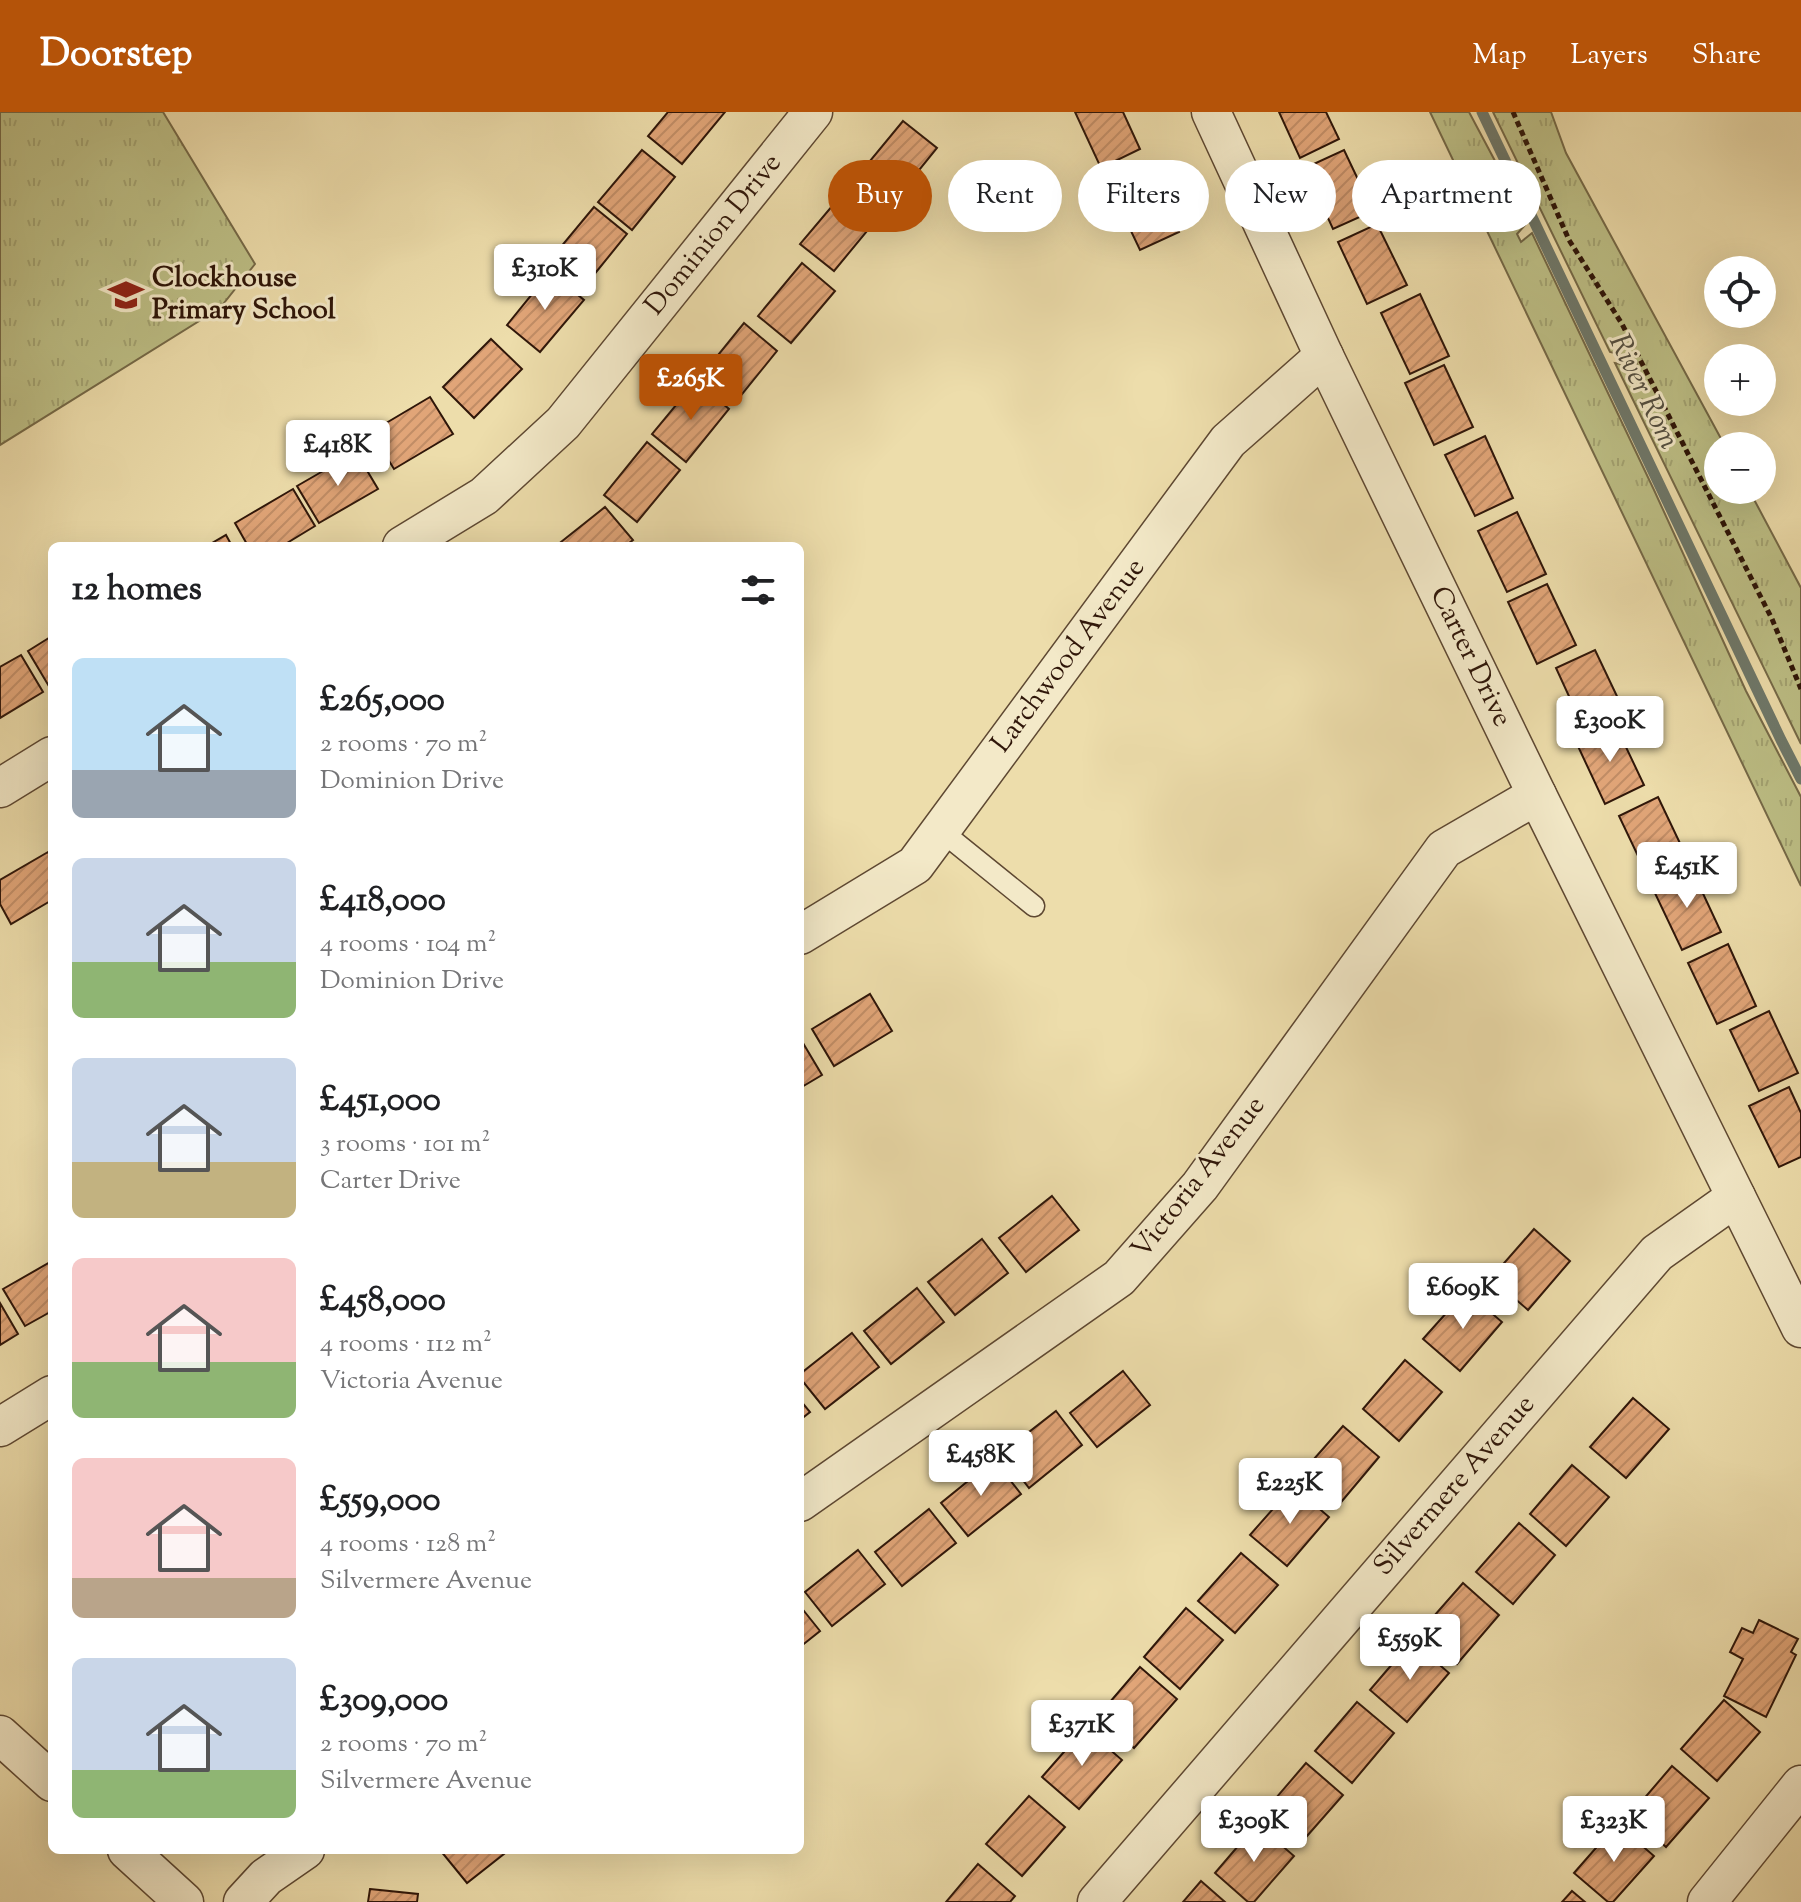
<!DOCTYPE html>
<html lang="en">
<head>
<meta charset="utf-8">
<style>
	body { margin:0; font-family:"Sorts Mill Goudy",serif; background:#f2f2f2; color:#202124; height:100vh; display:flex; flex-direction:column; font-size:30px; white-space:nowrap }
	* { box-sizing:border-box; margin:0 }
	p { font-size:26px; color:#757577 }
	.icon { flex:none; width:44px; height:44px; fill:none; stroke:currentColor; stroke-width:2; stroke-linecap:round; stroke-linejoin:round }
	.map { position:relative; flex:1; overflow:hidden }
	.side { position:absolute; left:48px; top:430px; width:756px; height:1312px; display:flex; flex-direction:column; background:#fff; border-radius:12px; box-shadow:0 8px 32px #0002 }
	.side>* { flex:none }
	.guide { position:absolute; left:828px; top:48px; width:760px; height:72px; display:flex; gap:16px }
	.tools { position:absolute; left:1704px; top:144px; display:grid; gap:16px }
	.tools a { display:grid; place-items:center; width:72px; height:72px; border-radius:50%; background:#fff; box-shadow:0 8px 32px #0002; font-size:40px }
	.price { position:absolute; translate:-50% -68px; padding:0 18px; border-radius:8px; background:#fff; color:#222; font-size:26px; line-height:52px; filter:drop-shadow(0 2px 4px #0008) }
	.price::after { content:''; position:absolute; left:50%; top:48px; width:24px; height:18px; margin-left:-12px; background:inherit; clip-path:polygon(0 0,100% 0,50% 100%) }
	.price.on { background:#b45309; color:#fff }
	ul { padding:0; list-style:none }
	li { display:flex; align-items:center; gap:24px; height:200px; padding:0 24px }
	li span { display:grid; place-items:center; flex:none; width:224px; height:160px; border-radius:12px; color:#555 }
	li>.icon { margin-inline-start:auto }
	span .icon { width:96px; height:96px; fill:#fffc; stroke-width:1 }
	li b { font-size:34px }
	h2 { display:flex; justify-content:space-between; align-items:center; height:96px; padding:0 24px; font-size:34px }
	.tag { padding:0 28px; border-radius:36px; background:#fff; box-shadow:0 8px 32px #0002; font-size:28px; line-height:72px }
	.tag.on { background:#b45309; color:#fff }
	header { display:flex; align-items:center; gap:48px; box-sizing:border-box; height:112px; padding:0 40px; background:#b45309; color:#fff }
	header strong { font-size:38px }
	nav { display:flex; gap:44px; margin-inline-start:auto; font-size:28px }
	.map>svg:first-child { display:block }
	.grass { fill:url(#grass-tufts); stroke:#766a48; stroke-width:2 }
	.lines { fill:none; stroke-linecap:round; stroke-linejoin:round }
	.stream { stroke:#6f796b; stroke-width:11 }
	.building { fill:url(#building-hatch); stroke:#2f1609; stroke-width:2 }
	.lane-casing { stroke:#5e4832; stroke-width:23 }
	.street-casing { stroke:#5e4832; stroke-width:41 }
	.path { stroke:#2f1609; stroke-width:5; stroke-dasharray:6 4; stroke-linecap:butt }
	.lane { stroke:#f3e9c8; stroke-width:20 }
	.street { stroke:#f3e9c8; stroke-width:38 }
	.labels { text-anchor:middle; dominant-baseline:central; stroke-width:6; stroke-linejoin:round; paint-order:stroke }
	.street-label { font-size:28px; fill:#2f1609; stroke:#f3e9c8 }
	.poi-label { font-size:28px; font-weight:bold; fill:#2f1609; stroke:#f3e9c8; text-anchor:start }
	.water-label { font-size:30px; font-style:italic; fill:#545042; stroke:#f3e9c8 }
</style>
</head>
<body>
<header>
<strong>Doorstep</strong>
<nav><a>Map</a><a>Layers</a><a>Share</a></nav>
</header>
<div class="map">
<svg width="1801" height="1790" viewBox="0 0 1801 1790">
	<defs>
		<pattern id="grass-tufts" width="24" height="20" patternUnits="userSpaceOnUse" patternTransform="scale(2)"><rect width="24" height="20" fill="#bdbf86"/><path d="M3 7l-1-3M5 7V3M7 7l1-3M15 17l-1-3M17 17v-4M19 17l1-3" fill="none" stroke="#a3a372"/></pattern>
		<pattern id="building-hatch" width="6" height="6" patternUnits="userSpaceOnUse" patternTransform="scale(2)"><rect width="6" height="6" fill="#e1a578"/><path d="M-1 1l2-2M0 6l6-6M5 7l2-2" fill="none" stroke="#c18d66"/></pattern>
	</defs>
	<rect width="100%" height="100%" fill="#edddab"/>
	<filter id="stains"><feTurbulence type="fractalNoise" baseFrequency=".0025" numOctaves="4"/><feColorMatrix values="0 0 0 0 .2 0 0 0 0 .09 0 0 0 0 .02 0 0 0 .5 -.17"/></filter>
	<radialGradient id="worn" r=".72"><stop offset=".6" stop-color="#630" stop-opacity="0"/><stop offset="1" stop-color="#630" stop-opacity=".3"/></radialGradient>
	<g class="grass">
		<polygon points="0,0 163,0 255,152 220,196 0,333"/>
		<polygon points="1430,0 1469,0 1511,79 1525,113 1517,122 1521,130 1532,121 1654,378 1746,579 1801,685 1801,774"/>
		<polygon points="1493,0 1551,0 1566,41 1725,334 1718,334 1718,378 1749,378 1801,476 1801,632 1615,251 1638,255 1634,246 1610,240"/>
	</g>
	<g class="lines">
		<polyline class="stream" points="1482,0 1781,628 1801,667"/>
	</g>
	<g class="building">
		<polygon points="668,0 725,0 682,52 648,24"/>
		<polygon points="1075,0 1123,0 1140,37 1101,56"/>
		<polygon points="1279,0 1326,0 1339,27 1300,46"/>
		<polygon points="903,9 937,36 894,89 860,61"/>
		<polygon points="642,38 675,65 632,118 598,90"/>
		<polygon points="1344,38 1373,99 1333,117 1305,56"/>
		<polygon points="1150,58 1179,120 1140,138 1111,77"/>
		<polygon points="844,80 877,107 834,159 800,132"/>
		<polygon points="594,95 627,122 584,175 550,148"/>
		<polygon points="1377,112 1407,173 1367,192 1338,130"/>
		<polygon points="802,151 835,179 791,231 758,204"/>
		<polygon points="550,160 584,188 540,240 507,213"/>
		<polygon points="1420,182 1449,244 1410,262 1381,201"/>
		<polygon points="744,211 777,239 734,292 701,264"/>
		<polygon points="491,227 522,257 474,306 443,275"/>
		<polygon points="1444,253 1473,315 1434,333 1405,271"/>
		<polygon points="696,269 729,297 686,350 652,322"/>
		<polygon points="430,285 453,322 394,357 371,320"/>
		<polygon points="1485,324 1513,386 1475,404 1445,343"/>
		<polygon points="647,330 680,358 637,410 604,383"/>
		<polygon points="356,340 378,377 319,411 297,374"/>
		<polygon points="293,377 315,414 282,434 248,434 235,411"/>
		<polygon points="605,395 633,428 625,434 556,434"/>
		<polygon points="1517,400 1546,462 1507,480 1478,419"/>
		<polygon points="226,423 232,434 207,434"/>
		<polygon points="1547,472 1576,533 1537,552 1508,490"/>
		<polygon points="52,524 52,575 50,576 28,539"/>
		<polygon points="1595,538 1624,599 1584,617 1556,556"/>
		<polygon points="21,543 43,580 0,606 0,555"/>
		<polygon points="1615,612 1644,673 1605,692 1576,630"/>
		<polygon points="1658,685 1687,746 1648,765 1619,704"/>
		<polygon points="48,740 52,747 52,788 11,812 0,792 0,768"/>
		<polygon points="1692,758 1721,820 1682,838 1653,777"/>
		<polygon points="1728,832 1756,894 1717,912 1688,851"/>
		<polygon points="870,882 892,919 834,954 812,917"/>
		<polygon points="1769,899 1798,961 1759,979 1730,918"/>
		<polygon points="800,926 822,963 800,976"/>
		<polygon points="1789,975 1801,1001 1801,1045 1779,1055 1749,994"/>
		<polygon points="1052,1084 1079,1118 1026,1160 999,1126"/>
		<polygon points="1534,1117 1570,1149 1528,1198 1491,1166"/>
		<polygon points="982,1127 1008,1161 955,1203 928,1170"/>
		<polygon points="52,1149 52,1199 25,1214 3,1177"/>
		<polygon points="917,1176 944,1210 891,1252 864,1219"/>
		<polygon points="1466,1179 1502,1210 1460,1259 1423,1227"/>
		<polygon points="0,1191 18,1222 0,1233"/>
		<polygon points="852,1221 879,1255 825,1297 800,1266 800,1262"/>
		<polygon points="1405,1248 1442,1280 1399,1329 1363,1297"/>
		<polygon points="1123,1259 1150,1293 1097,1335 1070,1301"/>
		<polygon points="1633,1286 1669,1317 1626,1366 1590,1335"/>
		<polygon points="800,1288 810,1300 800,1308"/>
		<polygon points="1056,1299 1082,1333 1029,1376 1002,1341"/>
		<polygon points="1343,1314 1379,1345 1337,1395 1300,1363"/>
		<polygon points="994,1348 1021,1382 968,1424 941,1391"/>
		<polygon points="1572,1353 1609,1385 1566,1434 1530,1402"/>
		<polygon points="1293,1374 1329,1405 1287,1454 1250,1423"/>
		<polygon points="929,1397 956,1431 902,1474 875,1440"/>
		<polygon points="1519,1411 1555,1443 1513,1492 1476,1460"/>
		<polygon points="858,1438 885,1472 832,1514 805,1480"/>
		<polygon points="1241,1441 1278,1473 1235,1521 1198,1489"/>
		<polygon points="1463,1471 1499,1503 1457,1552 1420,1520"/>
		<polygon points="800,1494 820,1519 800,1535"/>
		<polygon points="1186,1496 1223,1528 1180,1577 1144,1545"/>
		<polygon points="1759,1508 1798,1527 1791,1540 1796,1543 1766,1605 1724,1584 1743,1547 1730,1540 1742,1516 1753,1521"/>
		<polygon points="1412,1529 1449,1561 1407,1610 1370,1578"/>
		<polygon points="1140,1555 1177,1587 1134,1636 1098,1604"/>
		<polygon points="1724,1588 1760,1620 1717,1669 1681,1637"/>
		<polygon points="1357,1590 1394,1621 1352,1671 1315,1639"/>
		<polygon points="1085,1616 1122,1648 1079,1697 1042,1665"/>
		<polygon points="1306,1651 1343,1683 1300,1732 1264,1700"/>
		<polygon points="1672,1654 1709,1686 1666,1735 1630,1703"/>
		<polygon points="1029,1684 1065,1715 1022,1764 986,1732"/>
		<polygon points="1257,1712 1294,1744 1254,1790 1248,1790 1215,1761"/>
		<polygon points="1617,1712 1654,1744 1613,1790 1608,1790 1574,1761"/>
		<polygon points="440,1738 509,1738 467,1771"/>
		<polygon points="978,1752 1015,1784 1010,1790 946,1790"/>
		<polygon points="1201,1769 1225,1790 1183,1790"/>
		<polygon points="370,1777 418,1782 417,1790 368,1790"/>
		<polygon points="1572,1779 1585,1790 1562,1790"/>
	</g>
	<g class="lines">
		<g class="lane-casing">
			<polyline id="lane" points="940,718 1034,794"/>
		</g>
		<g class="street-casing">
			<g id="street">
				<polyline points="1211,0 1324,244 1537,683 1801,1216"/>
				<polyline points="402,434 484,384 563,311 813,0"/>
				<polyline points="0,676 52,644"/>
				<polyline points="800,823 915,753 1228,329 1324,244"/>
				<polyline points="0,1315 52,1283"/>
				<polyline points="800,1390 1119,1166 1200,1074 1444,737 1537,683"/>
				<polyline points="0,1623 52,1670"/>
				<polyline points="127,1738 184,1790"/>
				<polyline points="243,1790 266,1765 305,1738"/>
				<polyline points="1097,1790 1657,1141 1736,1085"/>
				<polyline points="1707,1790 1801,1673"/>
			</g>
		</g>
		<polyline class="path" points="1513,0 1569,128 1622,212 1772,507 1801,577"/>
		<use href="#lane" class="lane"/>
		<use href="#street" class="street"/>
	</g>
	<defs>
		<g id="school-bare" transform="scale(2.76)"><path d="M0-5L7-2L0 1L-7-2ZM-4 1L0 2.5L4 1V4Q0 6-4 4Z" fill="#8f2418" stroke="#f3e9c8" stroke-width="2.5" paint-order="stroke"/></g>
	</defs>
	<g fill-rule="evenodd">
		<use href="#school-bare" x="126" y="183"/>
	</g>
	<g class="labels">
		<g class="street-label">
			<text transform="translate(714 123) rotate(-51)">Dominion Drive</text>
			<text transform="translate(1069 544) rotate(-53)">Larchwood Avenue</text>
			<text transform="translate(1470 545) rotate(64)">Carter Drive</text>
			<text transform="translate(1199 1066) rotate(-52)">Victoria Avenue</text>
			<text transform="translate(1455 1374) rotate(-49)">Silvermere Avenue</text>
		</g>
		<g class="poi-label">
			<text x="152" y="167">Clockhouse<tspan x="152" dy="32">Primary School</tspan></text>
		</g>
		<g class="water-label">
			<text transform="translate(1643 280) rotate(64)">River Rom</text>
		</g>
	</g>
	<rect width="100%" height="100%" filter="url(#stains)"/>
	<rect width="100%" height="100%" fill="url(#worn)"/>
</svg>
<div class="tools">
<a><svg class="icon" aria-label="locate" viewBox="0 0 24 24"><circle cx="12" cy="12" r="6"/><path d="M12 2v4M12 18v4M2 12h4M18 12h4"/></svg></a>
<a>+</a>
<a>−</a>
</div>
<b class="price" style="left:545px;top:200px">£310K</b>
<b class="price on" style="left:691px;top:310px">£265K</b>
<b class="price" style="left:338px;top:376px">£418K</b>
<b class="price" style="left:1610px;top:652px">£300K</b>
<b class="price" style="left:1687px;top:798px">£451K</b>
<b class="price" style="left:1463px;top:1219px">£609K</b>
<b class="price" style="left:981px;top:1386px">£458K</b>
<b class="price" style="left:1290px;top:1414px">£225K</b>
<b class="price" style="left:1410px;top:1570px">£559K</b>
<b class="price" style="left:1082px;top:1656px">£371K</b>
<b class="price" style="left:1254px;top:1752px">£309K</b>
<b class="price" style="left:1614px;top:1752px">£323K</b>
<div class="guide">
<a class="tag on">Buy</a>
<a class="tag">Rent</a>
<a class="tag">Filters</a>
<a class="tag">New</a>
<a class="tag">Apartment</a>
</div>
<section class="side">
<h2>12 homes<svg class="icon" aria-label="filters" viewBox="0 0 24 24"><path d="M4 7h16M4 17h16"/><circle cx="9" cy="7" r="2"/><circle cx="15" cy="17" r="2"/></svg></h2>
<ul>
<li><span style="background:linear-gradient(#bfe0f5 70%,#9aa5b1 0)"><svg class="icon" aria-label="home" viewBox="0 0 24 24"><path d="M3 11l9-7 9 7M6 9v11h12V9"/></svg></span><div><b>£265,000</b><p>2 rooms · 70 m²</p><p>Dominion Drive</p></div></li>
<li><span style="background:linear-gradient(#c9d6e8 65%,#8fb573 0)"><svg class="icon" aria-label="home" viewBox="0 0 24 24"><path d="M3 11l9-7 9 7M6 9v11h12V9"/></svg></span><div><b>£418,000</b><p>4 rooms · 104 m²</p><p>Dominion Drive</p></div></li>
<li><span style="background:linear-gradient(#c9d6e8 65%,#c2b280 0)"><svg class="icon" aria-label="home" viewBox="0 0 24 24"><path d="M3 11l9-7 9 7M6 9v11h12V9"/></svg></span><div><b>£451,000</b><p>3 rooms · 101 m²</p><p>Carter Drive</p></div></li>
<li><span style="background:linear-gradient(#f6c9c9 65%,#8fb573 0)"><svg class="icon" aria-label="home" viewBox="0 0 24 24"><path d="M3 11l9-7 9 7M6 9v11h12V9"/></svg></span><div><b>£458,000</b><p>4 rooms · 112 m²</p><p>Victoria Avenue</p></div></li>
<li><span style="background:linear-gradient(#f6c9c9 75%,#b9a48a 0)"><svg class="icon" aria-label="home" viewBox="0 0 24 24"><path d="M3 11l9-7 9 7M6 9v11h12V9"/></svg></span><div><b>£559,000</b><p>4 rooms · 128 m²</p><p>Silvermere Avenue</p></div></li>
<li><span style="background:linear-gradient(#c9d6e8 70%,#8fb573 0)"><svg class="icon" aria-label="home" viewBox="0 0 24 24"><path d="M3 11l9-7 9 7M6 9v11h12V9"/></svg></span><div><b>£309,000</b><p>2 rooms · 70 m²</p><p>Silvermere Avenue</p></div></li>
</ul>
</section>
</div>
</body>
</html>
